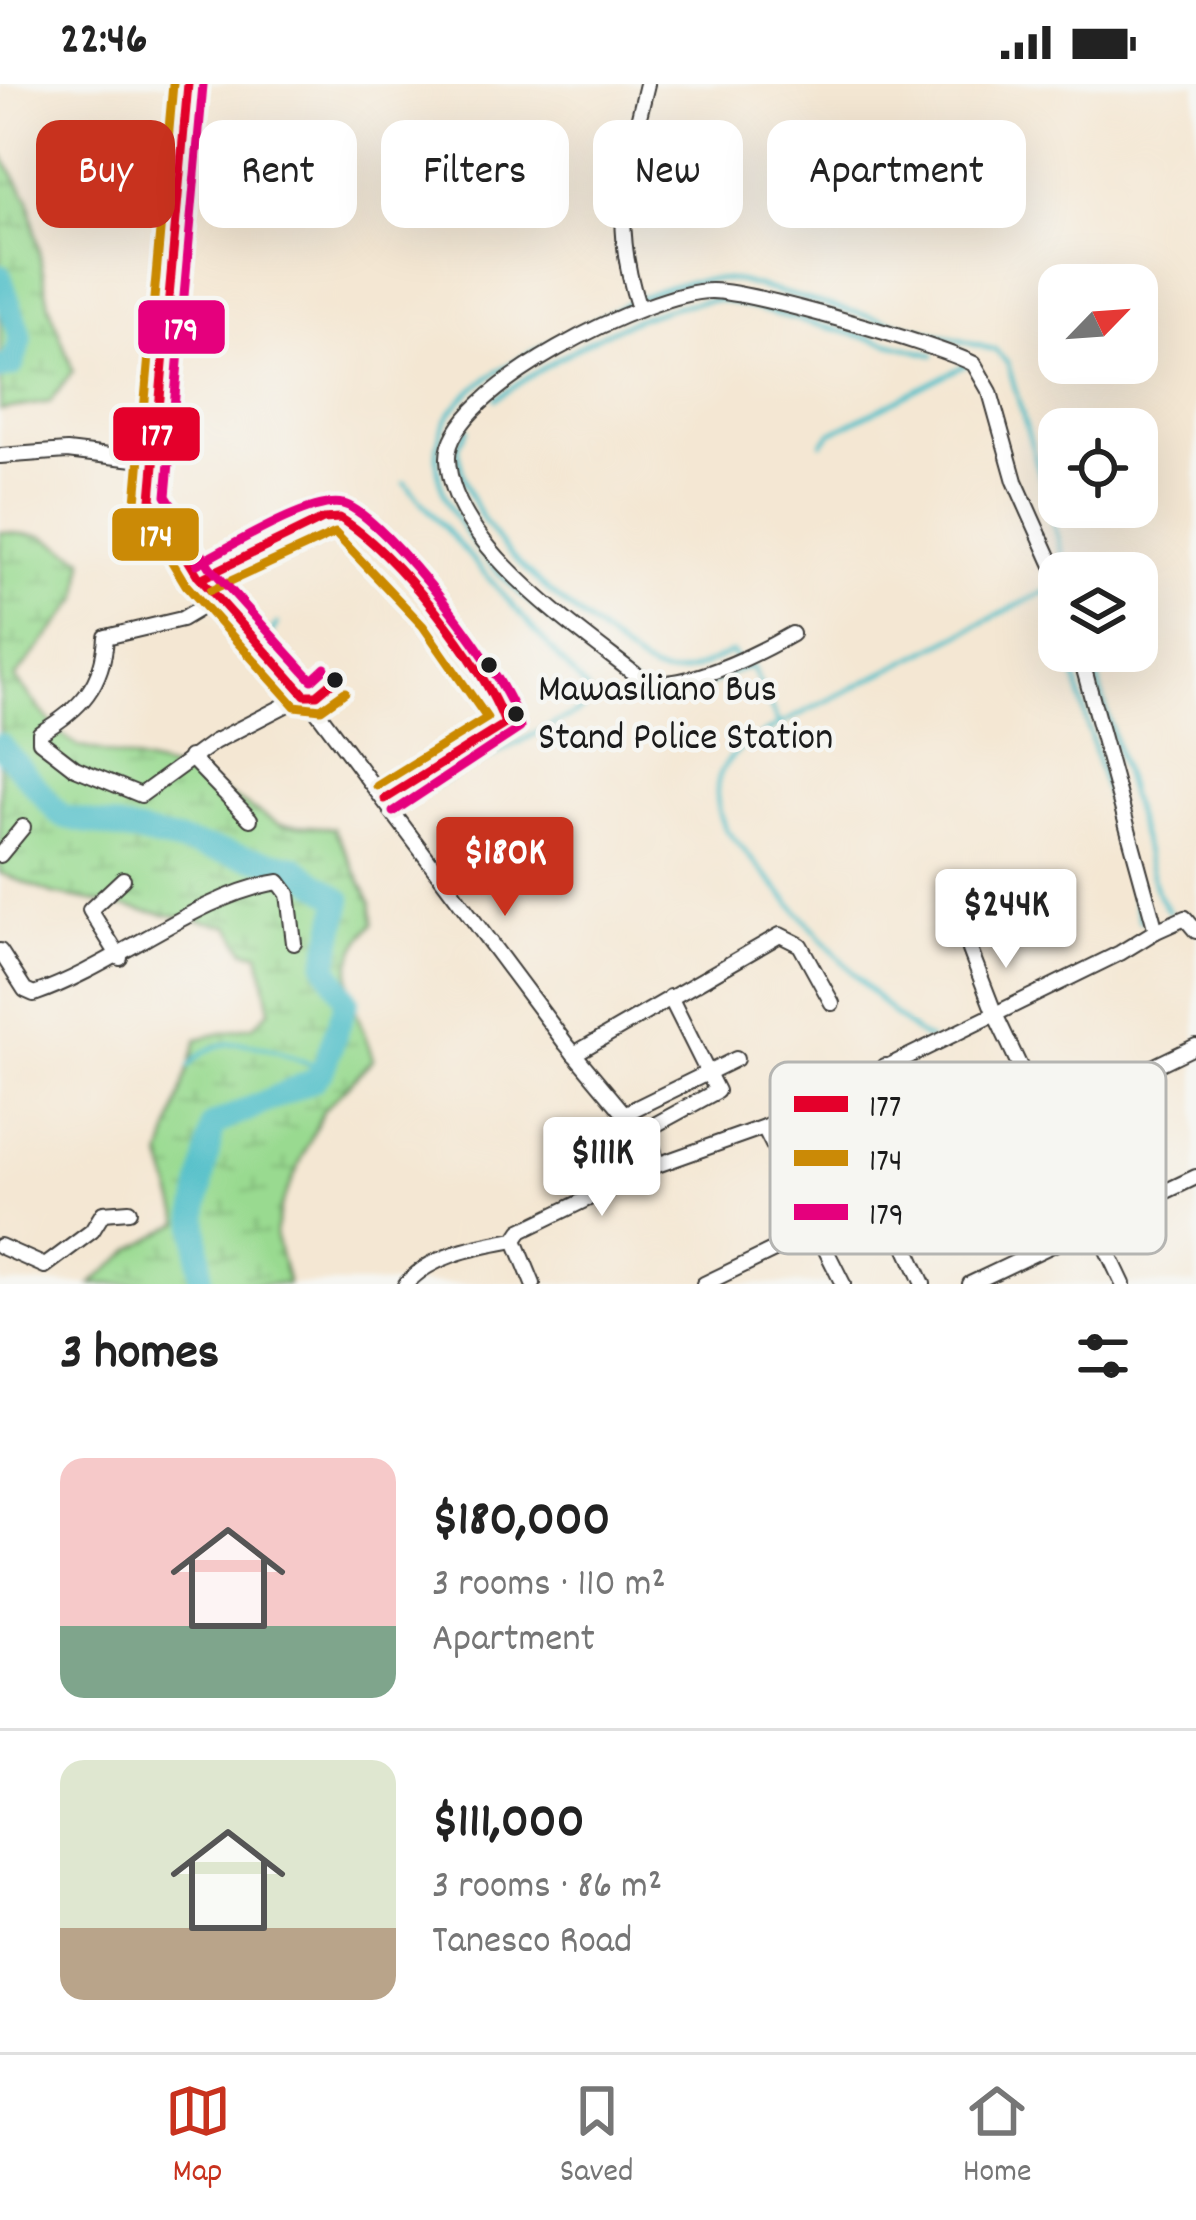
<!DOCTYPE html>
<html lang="en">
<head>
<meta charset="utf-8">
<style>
	body { margin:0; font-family:Dekko,sans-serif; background:#f6f6f6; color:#222; height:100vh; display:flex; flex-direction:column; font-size:45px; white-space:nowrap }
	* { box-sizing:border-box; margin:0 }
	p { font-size:39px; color:#767676 }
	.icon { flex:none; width:66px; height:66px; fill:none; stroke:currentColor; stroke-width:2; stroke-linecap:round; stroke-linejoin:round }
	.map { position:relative; height:1200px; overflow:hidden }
	.panel { display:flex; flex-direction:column; background:#fff; flex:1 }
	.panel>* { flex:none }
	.hud { position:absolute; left:36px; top:36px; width:1125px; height:108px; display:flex; gap:24px }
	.needle { width:78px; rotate:65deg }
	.fabs { position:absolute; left:1038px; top:180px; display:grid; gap:24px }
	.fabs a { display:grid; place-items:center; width:120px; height:120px; border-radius:24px; background:#fff; box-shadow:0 12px 48px #0002; font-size:60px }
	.price { position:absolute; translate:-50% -102px; padding:0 27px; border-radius:12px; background:#fff; color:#222; font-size:39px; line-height:78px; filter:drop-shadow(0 3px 6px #0008) }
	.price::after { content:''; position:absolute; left:50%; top:72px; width:36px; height:27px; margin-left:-18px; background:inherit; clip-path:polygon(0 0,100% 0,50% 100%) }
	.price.current { background:#c8321e; color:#fff }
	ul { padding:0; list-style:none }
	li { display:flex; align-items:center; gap:36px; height:300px; padding:0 60px }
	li+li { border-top:3px solid #e0e0e0 }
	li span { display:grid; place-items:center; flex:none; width:336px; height:240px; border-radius:24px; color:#555 }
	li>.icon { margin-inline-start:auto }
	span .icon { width:144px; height:144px; fill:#fffc; stroke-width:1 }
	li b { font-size:51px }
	h2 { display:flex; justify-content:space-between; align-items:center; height:144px; padding:0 60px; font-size:51px }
	.chip { padding:0 42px; border-radius:24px; background:#fff; box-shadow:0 12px 48px #0002; font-size:42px; line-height:108px }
	.chip.current { background:#c8321e; color:#fff }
	.status { display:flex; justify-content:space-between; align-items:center; height:84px; padding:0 60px; background:#fff; direction:ltr }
	.status svg { height:33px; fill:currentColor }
	.dock { display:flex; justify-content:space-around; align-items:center; height:168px; border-top:3px solid #e0e0e0; background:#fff; font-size:33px; color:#767676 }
	.dock a { display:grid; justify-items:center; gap:6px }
	.dock .current { color:#c8321e }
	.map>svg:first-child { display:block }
	.wetland { fill:url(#wetland-marsh); stroke:#5a7b56; stroke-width:3 }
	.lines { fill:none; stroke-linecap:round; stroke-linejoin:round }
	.stream { stroke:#53c0c9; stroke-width:4.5 }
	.river { stroke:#53c0c9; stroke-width:24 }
	.minor-casing { stroke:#3c3a37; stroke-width:18 }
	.minor { stroke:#fff; stroke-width:14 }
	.bus-1-casing { stroke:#f6f6f2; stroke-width:18 }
	.bus-2-casing { stroke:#f6f6f2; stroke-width:18 }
	.bus-3-casing { stroke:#f6f6f2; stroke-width:18 }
	.bus-1 { stroke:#e4002b; stroke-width:9 }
	.bus-2 { stroke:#cb8a06; stroke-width:9 }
	.bus-3 { stroke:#e5007d; stroke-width:9 }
	.bus-dot { fill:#1c1c1c; stroke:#f6f6f2; stroke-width:4.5 }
	.labels { text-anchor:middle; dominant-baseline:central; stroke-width:9; stroke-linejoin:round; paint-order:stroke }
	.bus-label { font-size:39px; fill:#1c1c1c; stroke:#f6f6f2; text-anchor:start }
	.key { fill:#f6f6f2; stroke:#b5b5b2; stroke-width:3 }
	.key-label { font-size:33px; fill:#1c1c1c }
	.line-badge { stroke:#f6f6f2; stroke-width:4.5 }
	.badge-label { font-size:33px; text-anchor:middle; font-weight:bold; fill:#fff }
</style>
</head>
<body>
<div class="status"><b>22:46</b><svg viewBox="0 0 49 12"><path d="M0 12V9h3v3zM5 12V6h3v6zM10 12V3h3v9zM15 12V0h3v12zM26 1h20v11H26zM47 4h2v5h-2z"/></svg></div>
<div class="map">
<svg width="1196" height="1200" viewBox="0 0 1196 1200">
	<defs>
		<pattern id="wetland-marsh" width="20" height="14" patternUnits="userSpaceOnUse" patternTransform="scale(3)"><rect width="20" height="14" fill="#99da90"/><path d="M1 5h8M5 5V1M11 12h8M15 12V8" fill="none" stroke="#83ba7c"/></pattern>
	</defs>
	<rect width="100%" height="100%" fill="#f6f6f2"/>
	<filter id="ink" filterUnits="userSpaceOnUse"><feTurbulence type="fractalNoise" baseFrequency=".00833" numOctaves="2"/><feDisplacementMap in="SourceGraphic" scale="24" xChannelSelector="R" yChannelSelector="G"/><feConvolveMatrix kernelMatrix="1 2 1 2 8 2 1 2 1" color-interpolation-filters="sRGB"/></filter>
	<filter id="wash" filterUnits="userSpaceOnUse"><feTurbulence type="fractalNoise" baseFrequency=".004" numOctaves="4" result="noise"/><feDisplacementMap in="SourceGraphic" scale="48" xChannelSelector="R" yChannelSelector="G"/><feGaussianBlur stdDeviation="2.7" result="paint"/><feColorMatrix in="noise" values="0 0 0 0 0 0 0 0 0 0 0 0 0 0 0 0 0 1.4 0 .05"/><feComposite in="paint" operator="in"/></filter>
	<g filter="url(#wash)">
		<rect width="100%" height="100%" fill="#f4e7d3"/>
		<g class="wetland">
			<polygon points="0,68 29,115 49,221 73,287 50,318 0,326"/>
			<path d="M0,448L43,452L84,475L80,514L15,594L59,649L78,662L191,690L279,740L334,744L371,818L374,839C329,886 356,920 373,975L323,1027L281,1122L275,1150L288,1200H91L133,1165L181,1138L162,1074L197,955L253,942L270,926L259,869L245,867L230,842L53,810L0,789Z"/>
		</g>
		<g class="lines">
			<g class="stream">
				<path d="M496,315C559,272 644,218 722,216L933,271"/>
				<path d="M468,345L458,363C466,448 540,500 601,549C618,562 641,585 663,590C684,594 713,576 732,568L741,585L752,583L779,641C732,667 700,686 726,746C759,781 896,948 929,955"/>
				<polyline points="822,359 831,349 967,280"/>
				<polyline points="171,421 212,474"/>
				<polyline points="271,549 277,540"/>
				<polyline points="1068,567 1140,837"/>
				<polyline points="1090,567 1157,809 1169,828"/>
				<path d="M741,585C717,596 690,614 664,612C634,611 609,583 587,565C531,522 416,432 440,350C455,300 533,268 575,246C628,219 676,188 738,197L995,266L1008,280L1068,489"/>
				<polyline points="779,641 1044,508 1053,511 1059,533"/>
				<polyline points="396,721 580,627 594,614 405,399"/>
				<path d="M189,983C223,937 280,969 323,985"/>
			</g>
			<g class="river">
				<polyline points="0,192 21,255 12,281 0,284"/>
				<polyline points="0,661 61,732 295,783 341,816 326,881 347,917 323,985 314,996 213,1041 196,1130 201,1200"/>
			</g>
		</g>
	</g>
	<g filter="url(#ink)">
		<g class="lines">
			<g class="minor-casing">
				<g id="minor">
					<polyline points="188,0 151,377 151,415 158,433 305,611 566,960 653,1064 657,1081"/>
					<path d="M639,225C610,137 626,87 647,0"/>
					<polyline points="0,372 67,367 151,377"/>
					<path d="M219,513L182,535L106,553C103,601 81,625 40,649V657L75,684L141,711L214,658L305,611"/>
					<path d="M792,550C759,569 676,612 641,595C580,546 451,462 448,375C446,306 653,206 712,207C750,207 939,261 974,280L990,308L1015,397L1059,495"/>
					<polyline points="1079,567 1156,847 1185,834 1196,847"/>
					<polyline points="190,673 250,735"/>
					<polyline points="0,771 23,743"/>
					<polyline points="970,866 994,928 1123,1200"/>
					<path d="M0,867L25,906L34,910C114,883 201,809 279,798L288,810L294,859"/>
					<polyline points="120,874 90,826 123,795"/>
					<polyline points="574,970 780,851 800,861 832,919"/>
					<polyline points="885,982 941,1090"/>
					<polyline points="624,1030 736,975"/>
					<polyline points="764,1043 843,1200"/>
					<polyline points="640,1049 717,1007 670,913"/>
					<polyline points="885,1117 923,1200"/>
					<polyline points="515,1156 533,1200"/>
					<polyline points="0,1162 45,1182 92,1147 103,1129 129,1127"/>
					<path d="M406,1200C432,1170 477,1163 515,1156L521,1147L657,1081L764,1043L1120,869L1156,847"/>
					<polyline points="704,1200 1196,962"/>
					<polyline points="970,1200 1196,1093"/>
				</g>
			</g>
			<use href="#minor" class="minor"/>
			<g class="bus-1-casing">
				<g id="bus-1">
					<polyline points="188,0 151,415 198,492 305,611 317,611 335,596"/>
					<path d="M204,493L323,435L340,434C394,466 485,581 505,640L385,715"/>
				</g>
			</g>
			<g class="bus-2-casing">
				<g id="bus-2">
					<polyline points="173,0 136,418 186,501 295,622 321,625 345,608"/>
					<polyline points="211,506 335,449 423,542 487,634 377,702"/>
				</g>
			</g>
			<g class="bus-3-casing">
				<g id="bus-3">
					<polyline points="203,1 166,412 210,483 312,596 325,584"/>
					<path d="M197,480C229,464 311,412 343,420C383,429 517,603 520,644L393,728"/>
				</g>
			</g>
			<use href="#bus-1" class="bus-1"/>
			<use href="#bus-2" class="bus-2"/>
			<use href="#bus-3" class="bus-3"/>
		</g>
	</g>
	<g class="bus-dot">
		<circle cx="489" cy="581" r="10"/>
		<circle cx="335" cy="596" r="10"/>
		<circle cx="516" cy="630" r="10"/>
	</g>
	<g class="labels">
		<g class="bus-label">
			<text x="538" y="608">Mawasiliano Bus<tspan x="538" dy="48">Stand Police Station</tspan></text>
		</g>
	</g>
	<rect x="770" y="978" width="396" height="192" rx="18" class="key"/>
	<rect x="794" y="1012" width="54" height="16" fill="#e4002b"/>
	<rect x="794" y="1066" width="54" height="16" fill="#cb8a06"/>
	<rect x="794" y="1120" width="54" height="16" fill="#e5007d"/>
	<g class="key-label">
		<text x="869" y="1032">177</text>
		<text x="869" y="1086">174</text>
		<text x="869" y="1140">179</text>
	</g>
	<g class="line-badge">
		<rect x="136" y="214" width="91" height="58" rx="12" fill="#e5007d"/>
		<rect x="111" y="321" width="91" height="58" rx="12" fill="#e4002b"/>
		<rect x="110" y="422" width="91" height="57" rx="12" fill="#cb8a06"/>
	</g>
	<g class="badge-label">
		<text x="181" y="255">179</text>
		<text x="157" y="361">177</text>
		<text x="156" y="462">174</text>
	</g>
</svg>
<div class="fabs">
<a><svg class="needle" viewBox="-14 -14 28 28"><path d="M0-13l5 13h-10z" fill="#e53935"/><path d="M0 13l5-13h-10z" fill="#767676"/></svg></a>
<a><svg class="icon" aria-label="locate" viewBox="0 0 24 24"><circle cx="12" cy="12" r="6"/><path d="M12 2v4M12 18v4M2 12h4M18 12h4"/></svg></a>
<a><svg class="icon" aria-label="layers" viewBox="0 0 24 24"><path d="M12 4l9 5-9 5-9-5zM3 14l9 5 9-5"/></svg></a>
</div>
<b class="price current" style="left:505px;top:835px">$180K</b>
<b class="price" style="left:1006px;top:887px">$244K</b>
<b class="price" style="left:602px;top:1135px">$111K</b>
<div class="hud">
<a class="chip current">Buy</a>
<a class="chip">Rent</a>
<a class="chip">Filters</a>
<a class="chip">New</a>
<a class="chip">Apartment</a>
</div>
</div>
<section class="panel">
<h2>3 homes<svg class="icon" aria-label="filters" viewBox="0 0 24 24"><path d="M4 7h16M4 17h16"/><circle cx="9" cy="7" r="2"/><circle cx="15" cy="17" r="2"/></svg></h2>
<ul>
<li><span style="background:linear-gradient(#f6c9c9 70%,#7fa58c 0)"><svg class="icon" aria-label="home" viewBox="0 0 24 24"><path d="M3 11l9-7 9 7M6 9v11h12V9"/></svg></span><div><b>$180,000</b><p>3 rooms · 110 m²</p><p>Apartment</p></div></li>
<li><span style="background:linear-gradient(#dfe7d0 70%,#b9a48a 0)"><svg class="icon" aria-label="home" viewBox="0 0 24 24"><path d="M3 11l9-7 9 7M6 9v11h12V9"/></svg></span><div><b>$111,000</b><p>3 rooms · 86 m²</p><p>Tanesco Road</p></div></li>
</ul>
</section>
<nav class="dock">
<a class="current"><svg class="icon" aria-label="map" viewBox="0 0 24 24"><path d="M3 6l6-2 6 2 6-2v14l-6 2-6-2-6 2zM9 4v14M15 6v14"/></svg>Map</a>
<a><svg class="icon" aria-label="saved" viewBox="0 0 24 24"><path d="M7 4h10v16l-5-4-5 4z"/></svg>Saved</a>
<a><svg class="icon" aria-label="home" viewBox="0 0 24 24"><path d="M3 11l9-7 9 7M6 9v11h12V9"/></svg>Home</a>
</nav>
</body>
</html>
